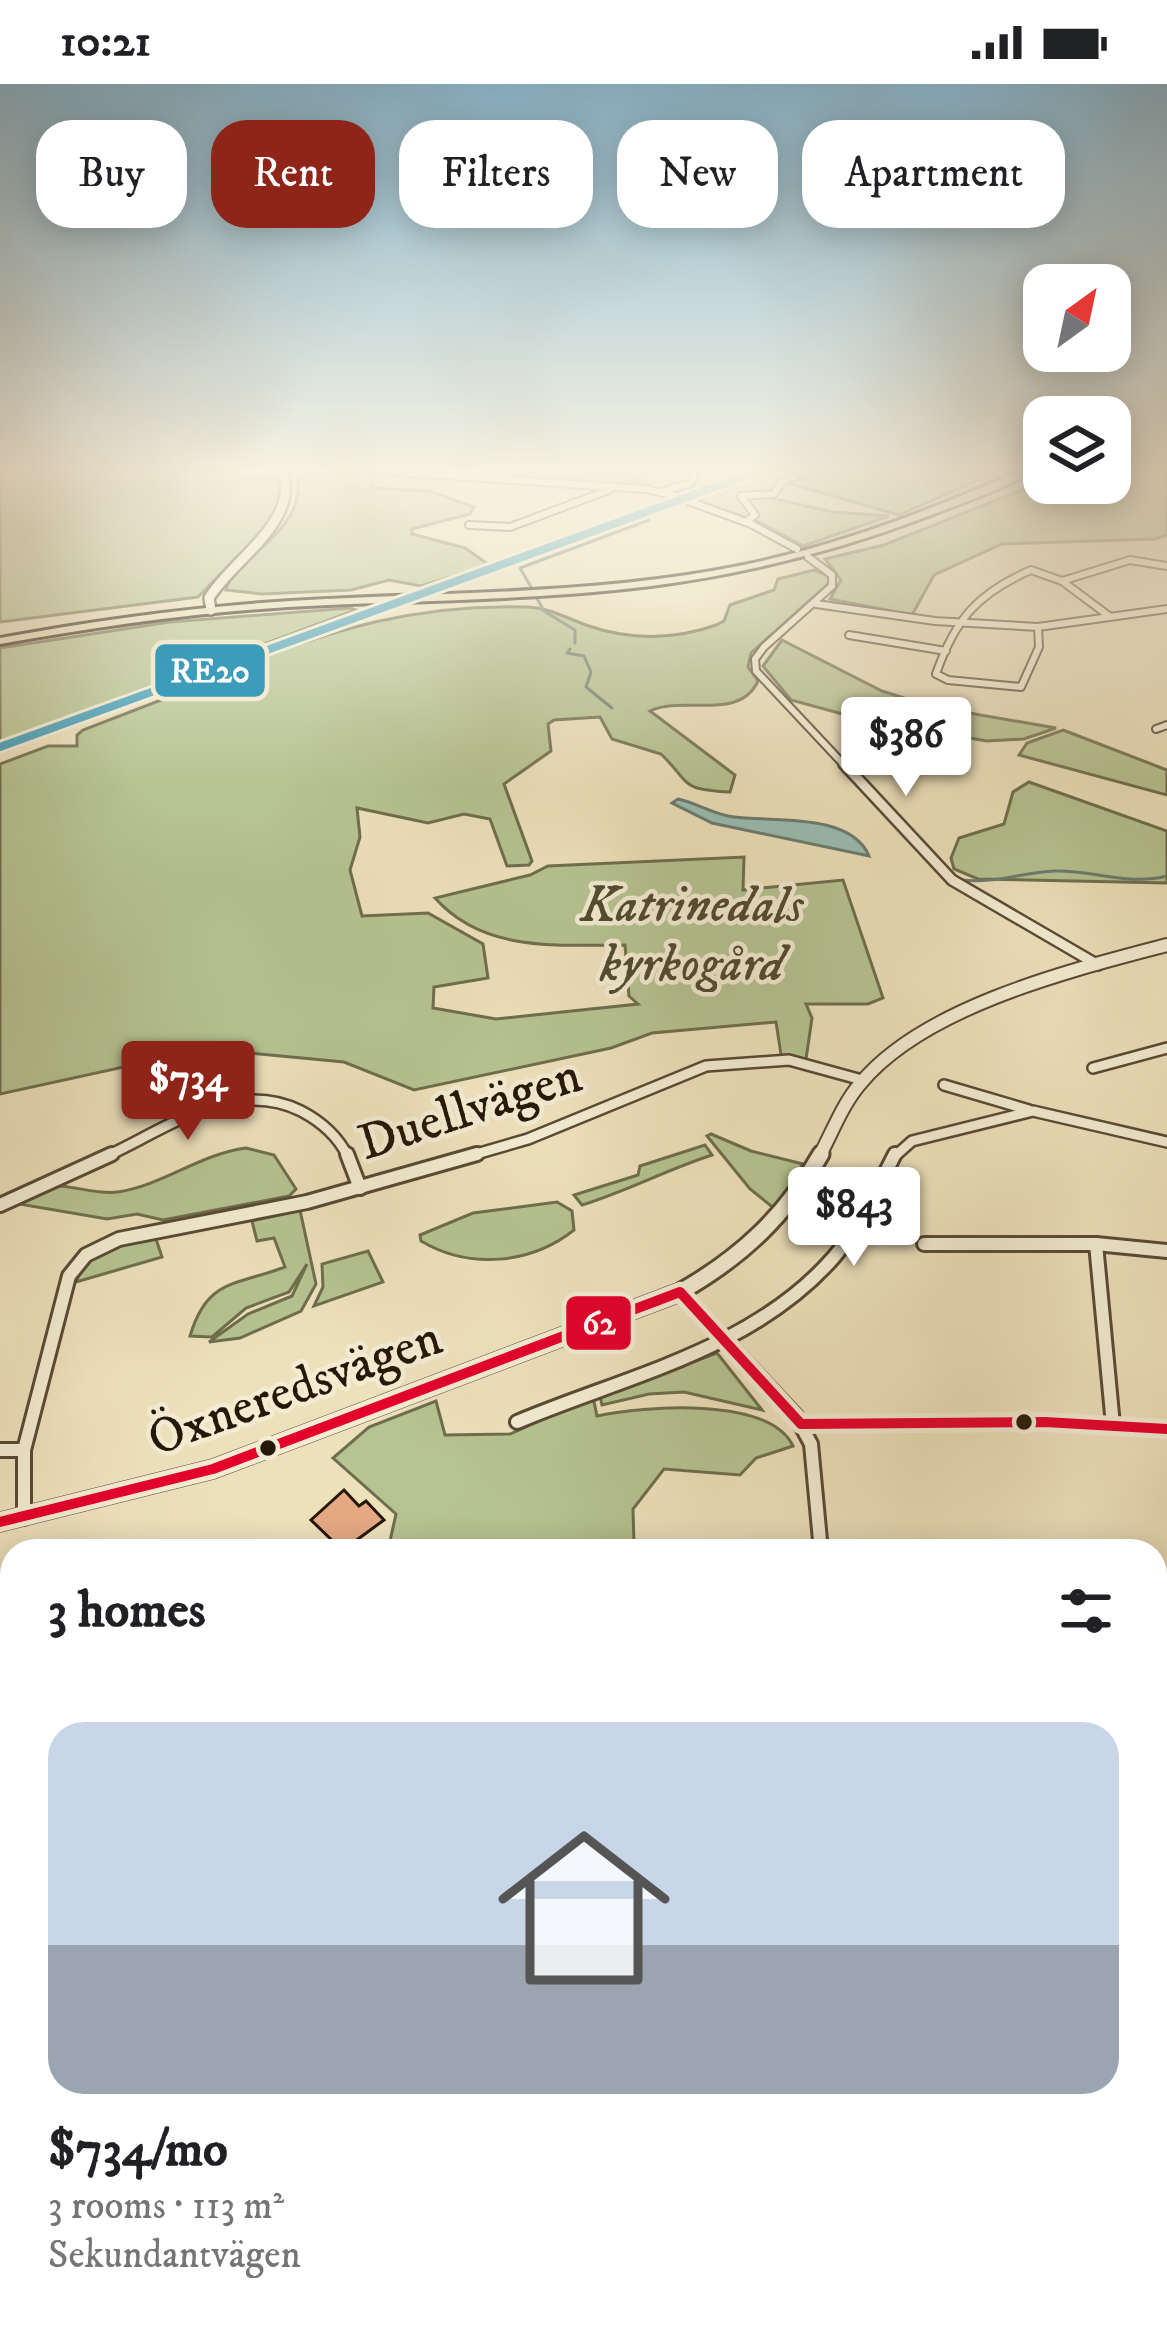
<!DOCTYPE html>
<html lang="en">
<head>
<meta charset="utf-8">
<style>
	body { margin:0; font-family:"IM FELL DW Pica",serif; background:#f6f6f6; color:#202124; height:100vh; display:flex; flex-direction:column; font-size:45px; white-space:nowrap }
	* { box-sizing:border-box; margin:0 }
	p { font-size:39px; color:#757577 }
	.icon { flex:none; width:66px; height:66px; fill:none; stroke:currentColor; stroke-width:2; stroke-linecap:round; stroke-linejoin:round }
	.map { position:relative; flex:1; overflow:hidden }
	.side { position:absolute; left:0px; top:1455px; width:1167px; height:807px; display:flex; flex-direction:column; background:#fff; border-radius:36px 36px 0 0; box-shadow:0 6px 30px #0003 }
	.side>* { flex:none }
	.banner { position:absolute; left:36px; top:36px; width:1095px; height:108px; display:flex; gap:24px }
	.needle { width:78px; rotate:33deg }
	.buttons { position:absolute; left:1023px; top:180px; display:grid; gap:24px }
	.buttons a { display:grid; place-items:center; width:108px; height:108px; border-radius:24px; background:#fff; box-shadow:0 6px 30px #0003; font-size:60px }
	.price { position:absolute; translate:-50% -102px; padding:0 27px; border-radius:12px; background:#fff; color:#222; font-size:39px; line-height:78px; filter:drop-shadow(0 3px 6px #0008) }
	.price::after { content:''; position:absolute; left:50%; top:72px; width:36px; height:27px; margin-left:-18px; background:inherit; clip-path:polygon(0 0,100% 0,50% 100%) }
	.price.active { background:#8f2418; color:#fff }
	ul { padding:0; list-style:none }
	li { display:grid; align-content:center; gap:24px; height:636px; padding:0 48px }
	li+li { border-top:3px solid #e0e0e0 }
	li span { display:grid; place-items:center; height:372px; border-radius:36px; color:#555 }
	li>.icon { margin-inline-start:auto }
	span .icon { width:216px; height:216px; fill:#fffc; stroke-width:1 }
	li b { font-size:51px }
	h2 { display:flex; justify-content:space-between; align-items:center; height:144px; padding:0 48px; font-size:51px }
	.pill { padding:0 42px; border-radius:36px; background:#fff; box-shadow:0 6px 30px #0003; font-size:42px; line-height:108px }
	.pill.active { background:#8f2418; color:#fff }
	.status { display:flex; justify-content:space-between; align-items:center; height:84px; padding:0 60px; background:#fff; direction:ltr }
	.status svg { height:33px; fill:currentColor }
	.map>svg:first-child { display:block }
	.green { fill:#b6c392; stroke:#6e6e4c; stroke-width:3 }
	.water { fill:#99bdb2; stroke:#6b7b6e; stroke-width:3 }
	.lines { fill:none; stroke-linecap:round; stroke-linejoin:round }
	.stream { stroke:#6b7b6e; stroke-width:3 }
	.building { fill:#e4a883; stroke:#261807; stroke-width:3 }
	.minor-far3-casing { stroke:#584a34; stroke-width:10 }
	.minor-far2-casing { stroke:#584a34; stroke-width:14 }
	.minor-far1-casing { stroke:#584a34; stroke-width:18 }
	.minor-casing { stroke:#584a34; stroke-width:21 }
	.tertiary-far2-casing { stroke:#584a34; stroke-width:14 }
	.tertiary-far1-casing { stroke:#584a34; stroke-width:16 }
	.tertiary-casing { stroke:#584a34; stroke-width:21 }
	.trunk-casing { stroke:#261807; stroke-width:6 }
	.minor-far3 { stroke:#f3ecd3; stroke-width:6 }
	.minor-far2 { stroke:#f3ecd3; stroke-width:9 }
	.minor-far1 { stroke:#f3ecd3; stroke-width:12 }
	.minor { stroke:#f3ecd3; stroke-width:15 }
	.tertiary-far2 { stroke:#f3ecd3; stroke-width:9 }
	.tertiary-far1 { stroke:#f3ecd3; stroke-width:12 }
	.tertiary { stroke:#f3ecd3; stroke-width:15 }
	.trunk { fill:#ede1bc; fill-rule:evenodd }
	.bus-1-casing { stroke:#f3ecd3; stroke-width:20 }
	.bus-1 { stroke:#e4002b; stroke-width:10 }
	.rail-1-casing { stroke:#f3ecd3; stroke-width:14 }
	.rail-1 { stroke:#3c9cba; stroke-width:8 }
	.bus-dot { fill:#261807; stroke:#f3ecd3; stroke-width:4.5 }
	.labels { text-anchor:middle; dominant-baseline:central; stroke-width:9; stroke-linejoin:round; paint-order:stroke }
	.park-label { font-size:51px; font-style:italic; fill:#514b31; stroke:#f3ecd3 }
	.street-label { font-size:51px; fill:#261807; stroke:#f3ecd3 }
	.line-badge { stroke:#f3ecd3; stroke-width:4.5 }
	.badge-label { font-size:33px; text-anchor:middle; font-weight:bold; fill:#fff }
</style>
</head>
<body>
<div class="status"><b>10:21</b><svg viewBox="0 0 49 12"><path d="M0 12V9h3v3zM5 12V6h3v6zM10 12V3h3v9zM15 12V0h3v12zM26 1h20v11H26zM47 4h2v5h-2z"/></svg></div>
<div class="map">
<svg width="1167" height="2261" viewBox="0 0 1167 2261">
	<rect width="100%" height="100%" fill="#ede1bc"/>
	<filter id="stains"><feTurbulence type="fractalNoise" baseFrequency=".00167" numOctaves="4"/><feColorMatrix values="0 0 0 0 .2 0 0 0 0 .09 0 0 0 0 .02 0 0 0 .5 -.17"/></filter>
	<radialGradient id="worn" r=".72"><stop offset=".6" stop-color="#630" stop-opacity="0"/><stop offset="1" stop-color="#630" stop-opacity=".3"/></radialGradient>
	<g class="green">
		<polygon points="0,387 234,387 242,396 280,394 281,419 268,441 198,513 0,538"/>
		<path d="M317,387L374,389L372,404L429,407L474,423L470,430L412,445V450L465,464L489,481L421,502L389,496L351,506L262,510L226,506L231,492C259,464 307,436 297,391Z"/>
		<polygon points="485,387 657,387 629,400 612,401 485,391"/>
		<polygon points="769,387 806,387 781,398 768,412 771,414 833,428 889,432 803,462 754,435 757,428 741,415 745,410 737,415 752,428 748,434 698,417 702,411"/>
		<polygon points="812,387 998,387 899,431 787,399"/>
		<polygon points="1167,388 1167,451 1155,455 1002,460 934,491 912,531 830,515 841,496 825,475 884,461 1034,401 1110,399 1110,389"/>
		<path d="M814,486L829,492V499L751,569L748,583L758,597C739,638 683,611 650,627L735,691L730,708C678,705 692,700 661,670L612,655L600,633L554,636L548,640L551,667L504,700L532,777L529,781L507,782L490,735L464,730L428,739L357,724L360,753L350,786L362,832L428,829L483,860L488,894L434,903L433,924L496,935L638,920L629,912L625,861C558,861 484,869 435,814L530,791L548,782L744,773L743,806L843,796L883,914L868,920H806L812,934L806,975L782,977L776,938L652,949L611,964L414,1006L344,978L206,965L0,1010V680L48,662H77V651L83,646L226,591L231,584C333,546 417,519 528,523C550,524 568,535 589,542C629,556 675,556 716,541L724,537L730,521L774,506L778,495Z"/>
		<polygon points="350,524 356,526 0,658 0,564 170,538"/>
		<polygon points="782,556 882,607 929,622 1056,644 1024,655 987,657 868,637 791,616 763,582"/>
		<polygon points="1063,646 1167,686 1167,711 1019,671 1027,659"/>
		<polygon points="1029,698 1167,747 1167,799 978,795 954,785 951,774 959,754 1004,740 1013,708"/>
		<polygon points="711,1050 751,1067 803,1080 775,1125 750,1105 707,1052"/>
		<path d="M705,1061L712,1071C666,1086 627,1107 582,1121L574,1111L638,1091L640,1082Z"/>
		<path d="M246,1064L274,1071L296,1105L289,1112L163,1136L137,1130L107,1135L19,1120C42,1084 85,1113 118,1108C163,1101 200,1070 246,1064Z"/>
		<path d="M557,1118L572,1127L574,1146C531,1180 470,1186 421,1157L420,1151L473,1129Z"/>
		<path d="M300,1126L316,1200L301,1227L240,1254L209,1258L248,1230L292,1212L307,1180L289,1208L246,1224L212,1253L190,1252C207,1195 234,1202 285,1183L274,1154L257,1157L252,1137Z"/>
		<path d="M156,1155L162,1173L76,1198C87,1164 125,1161 156,1155Z"/>
		<polygon points="368,1167 383,1198 314,1222 323,1203 322,1180"/>
		<polygon points="717,1269 762,1326 684,1308 649,1310 602,1321 600,1312"/>
		<path d="M593,1313L597,1332C643,1322 769,1312 793,1362L756,1374L740,1391L664,1385L633,1425L634,1461L629,1467H379L390,1457L396,1430L333,1374L369,1343L436,1317L445,1351L510,1350Z"/>
	</g>
	<path class="water" d="M678,715C697,719 715,731 734,733C772,738 851,728 869,772L712,739L672,719Z"/>
	<g class="lines">
		<g class="stream">
			<polyline points="531,503 520,484 649,436"/>
			<polyline points="535,511 544,527 575,546 575,559"/>
			<polyline points="570,565 567,569 584,572 591,588 586,603 612,624"/>
			<path d="M962,796C994,800 1023,788 1055,787C1093,786 1129,802 1167,792"/>
		</g>
	</g>
	<polygon class="building" points="344,1406 359,1422 366,1417 384,1436 354,1458 363,1467 343,1467 311,1436"/>
	<g class="lines">
		<g class="minor-far3-casing">
			<g id="minor-far3">
				<polyline points="379,387 646,405 676,412"/>
				<polyline points="664,407 691,399 696,387"/>
				<polyline points="688,417 751,440 797,465"/>
				<polyline points="746,438 755,431 741,412 774,410 782,398 808,387"/>
				<polyline points="469,441 510,443 609,406"/>
				<polyline points="808,473 832,491 832,502 764,563 755,575 756,587 846,683"/>
				<polyline points="1062,497 1130,476 1167,482"/>
				<polyline points="816,520 935,537 1038,543 1167,525"/>
				<path d="M1038,543L1039,563L1021,603L948,596L936,590C955,535 978,509 1031,486L1062,497L1109,532"/>
				<polyline points="849,551 946,567"/>
				<polyline points="1156,645 1167,641"/>
			</g>
		</g>
		<g class="minor-far2-casing">
			<g id="minor-far2">
				<polyline points="844,680 952,796 1098,881"/>
				<polyline points="1093,984 1167,964"/>
				<polyline points="944,1001 1029,1026"/>
				<path d="M105,1073C166,1045 234,993 301,1027C322,1038 338,1052 348,1073"/>
				<polyline points="466,1073 528,1055 706,982 789,976 862,996"/>
				<polyline points="894,1073 912,1057 1033,1027 1167,1058"/>
			</g>
		</g>
		<g class="minor-far1-casing">
			<g id="minor-far1">
				<polyline points="347,1070 360,1104"/>
				<polyline points="0,1121 112,1070"/>
				<polyline points="924,1160 1096,1160 1167,1167"/>
				<polyline points="1096,1160 1113,1341"/>
				<polyline points="680,1208 796,1332 811,1360 821,1467"/>
				<path d="M517,1338C626,1292 753,1266 834,1173C860,1142 877,1105 895,1070"/>
				<polyline points="801,1340 1045,1338 1167,1345"/>
				<polyline points="0,1366 24,1366"/>
				<polyline points="24,1434 24,1366 69,1192 86,1171 119,1155 307,1118 477,1070"/>
				<polyline points="1155,1550 1167,1549"/>
			</g>
		</g>
		<g class="minor-casing">
			<g id="minor">
				<polyline points="1155,1722 1167,1720"/>
				<polyline points="0,1791 12,1789"/>
				<polyline points="1155,1959 1167,1958"/>
				<polyline points="185,2250 185,2261"/>
				<polyline points="1149,2250 1165,2261"/>
			</g>
		</g>
		<g class="tertiary-far2-casing">
			<path id="tertiary-far2" d="M211,526L209,514C234,474 299,439 283,387"/>
		</g>
		<g class="tertiary-far1-casing">
			<path id="tertiary-far1" d="M819,1073C832,1049 842,1021 860,1000C924,922 1072,886 1167,861"/>
		</g>
		<g class="tertiary-casing">
			<path id="tertiary" d="M0,1438L213,1385L680,1208C742,1173 786,1131 821,1070"/>
		</g>
		<g class="trunk-casing">
			<path id="trunk" d="M1020,387H1032C999,407 959,420 923,434C836,467 744,490 651,502C531,517 409,516 288,523C191,529 95,543 0,560V554C108,534 216,520 326,515C466,508 607,509 744,481C840,461 931,426 1020,387Z"/>
		</g>
		<use href="#minor-far3" class="minor-far3"/>
		<use href="#minor-far2" class="minor-far2"/>
		<use href="#minor-far1" class="minor-far1"/>
		<use href="#minor" class="minor"/>
		<use href="#tertiary-far2" class="tertiary-far2"/>
		<use href="#tertiary-far1" class="tertiary-far1"/>
		<use href="#tertiary" class="tertiary"/>
		<use href="#trunk" class="trunk"/>
		<g class="bus-1-casing">
			<polyline id="bus-1" points="0,1438 213,1385 680,1208 801,1340 1045,1338 1167,1345"/>
		</g>
		<use href="#bus-1" class="bus-1"/>
		<g class="rail-1-casing">
			<polyline id="rail-1" points="0,663 759,387"/>
		</g>
		<use href="#rail-1" class="rail-1"/>
	</g>
	<linearGradient id="sky" x2="0" y2="1"><stop stop-color="#88b8d2"/><stop offset="0.55" stop-color="#f7f2e1"/><stop offset="1" stop-color="#f7f2e1" stop-opacity="0"/></linearGradient>
	<rect width="1167" height="703" fill="url(#sky)"/>
	<g class="bus-dot">
		<circle cx="1024" cy="1338" r="10"/>
		<circle cx="268" cy="1364" r="10"/>
	</g>
	<g class="labels">
		<g class="park-label">
			<text x="692" y="822">Katrinedals<tspan x="692" dy="59">kyrkogård</tspan></text>
		</g>
		<g class="street-label">
			<text transform="translate(470 1026) rotate(-18)">Duellvägen</text>
			<text transform="translate(295 1305) rotate(-20)">Öxneredsvägen</text>
		</g>
	</g>
	<g class="line-badge">
		<rect x="153" y="558" width="114" height="57" rx="12" fill="#3c9cba"/>
		<rect x="564" y="1210" width="69" height="58" rx="12" fill="#e4002b"/>
	</g>
	<g class="badge-label">
		<text x="210" y="598">RE20</text>
		<text x="599" y="1250">62</text>
	</g>
	<rect width="100%" height="100%" filter="url(#stains)"/>
	<rect width="100%" height="100%" fill="url(#worn)"/>
</svg>
<div class="buttons">
<a><svg class="needle" viewBox="-14 -14 28 28"><path d="M0-13l5 13h-10z" fill="#e53935"/><path d="M0 13l5-13h-10z" fill="#757577"/></svg></a>
<a><svg class="icon" aria-label="layers" viewBox="0 0 24 24"><path d="M12 4l9 5-9 5-9-5zM3 14l9 5 9-5"/></svg></a>
</div>
<b class="price" style="left:906px;top:715px">$386</b>
<b class="price active" style="left:188px;top:1059px">$734</b>
<b class="price" style="left:854px;top:1185px">$843</b>
<div class="banner">
<a class="pill">Buy</a>
<a class="pill active">Rent</a>
<a class="pill">Filters</a>
<a class="pill">New</a>
<a class="pill">Apartment</a>
</div>
<section class="side">
<h2>3 homes<svg class="icon" aria-label="filters" viewBox="0 0 24 24"><path d="M4 7h16M4 17h16"/><circle cx="9" cy="7" r="2"/><circle cx="15" cy="17" r="2"/></svg></h2>
<ul>
<li><span style="background:linear-gradient(#c9d6e8 60%,#9aa5b1 0)"><svg class="icon" aria-label="home" viewBox="0 0 24 24"><path d="M3 11l9-7 9 7M6 9v11h12V9"/></svg></span><div><b>$734/mo</b><p>3 rooms · 113 m²</p><p>Sekundantvägen</p></div></li>
</ul>
</section>
</div>
</body>
</html>
